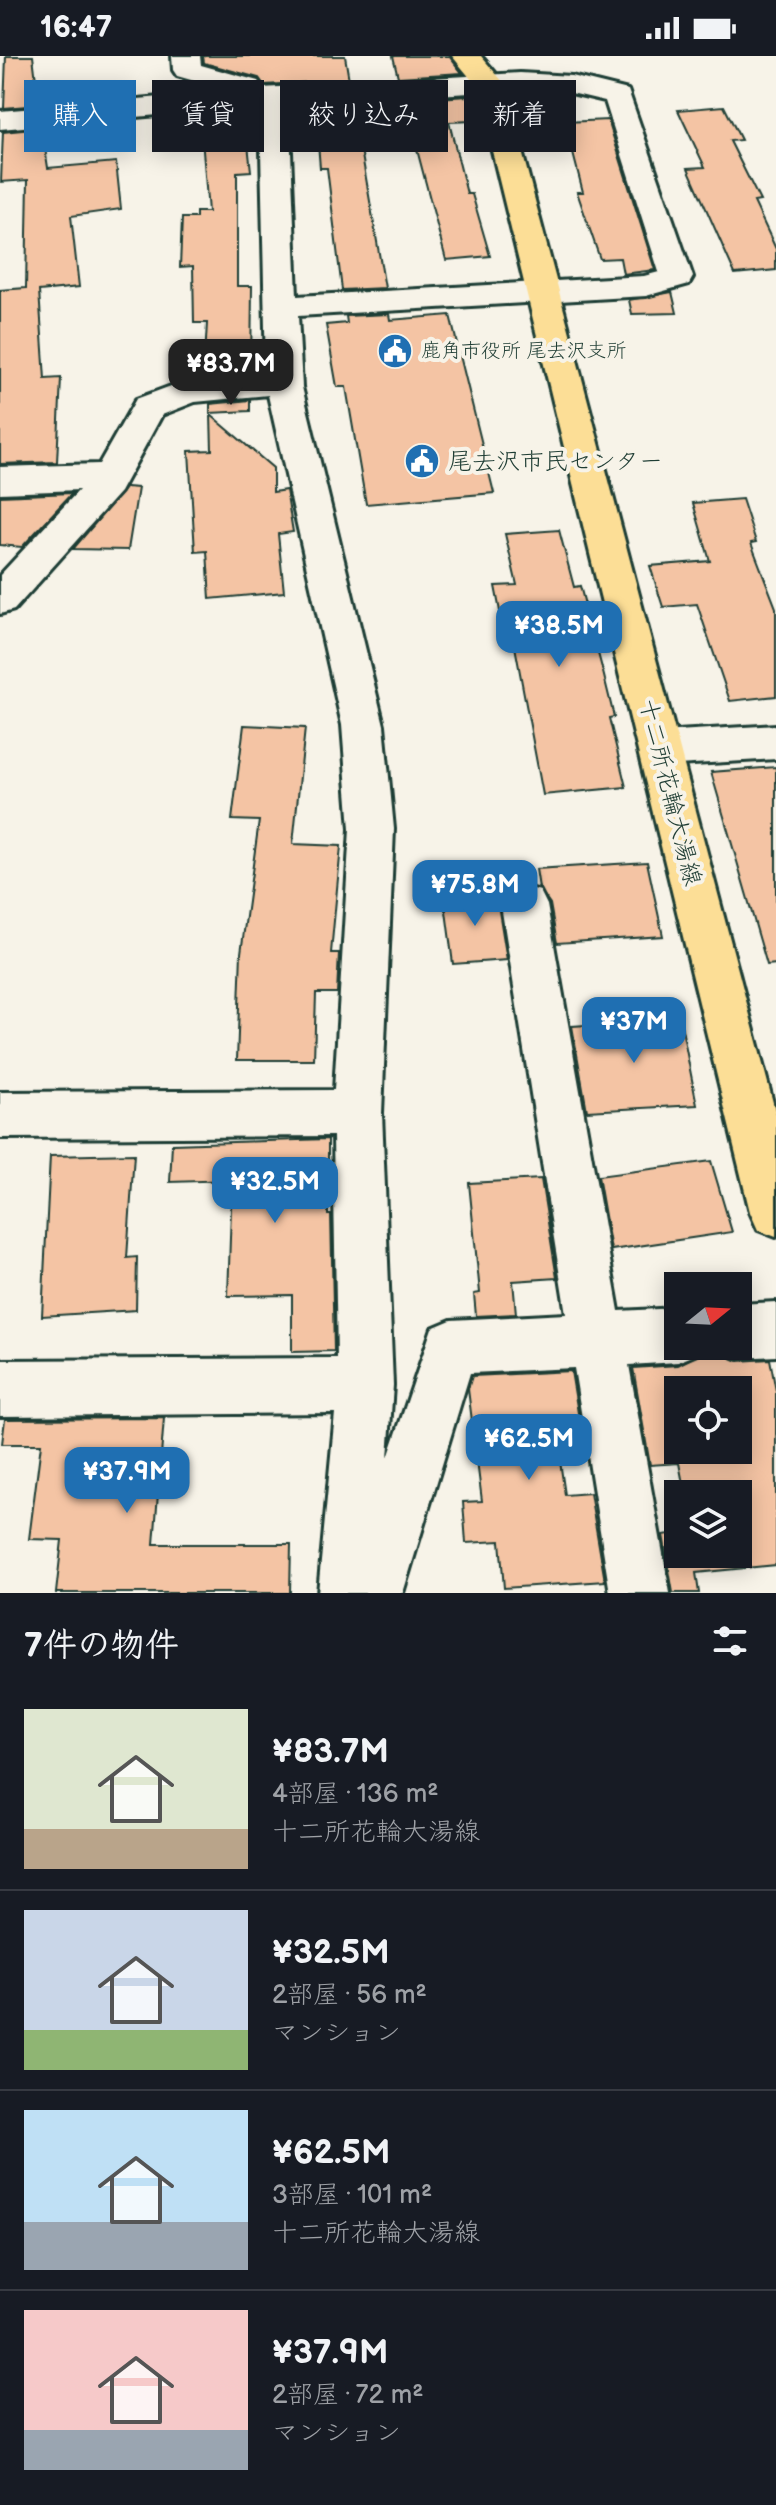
<!DOCTYPE html>
<html lang="ja">
<head>
<meta charset="utf-8">
<style>
	body { margin:0; font-family:"Balsamiq Sans","Klee One",sans-serif; background:#20242c; color:#f1f3f6; height:100vh; display:flex; flex-direction:column; font-size:30px; white-space:nowrap }
	* { box-sizing:border-box; margin:0 }
	p { font-size:26px; color:#9ea1a6 }
	.icon { flex:none; width:44px; height:44px; fill:none; stroke:currentColor; stroke-width:2; stroke-linecap:round; stroke-linejoin:round }
	.map { position:relative; height:1537px; overflow:hidden }
	.panel { display:flex; flex-direction:column; background:#171b24; flex:1 }
	.panel>* { flex:none }
	.hud { position:absolute; left:24px; top:24px; width:728px; height:72px; display:flex; gap:16px }
	.needle { width:52px; rotate:72deg }
	.buttons { position:absolute; left:664px; top:1216px; display:grid; gap:16px }
	.buttons a { display:grid; place-items:center; width:88px; height:88px; border-radius:0px; background:#171b24; box-shadow:0 4px 20px #0003; font-size:40px }
	.price { position:absolute; translate:-50% -68px; padding:0 18px; border-radius:16px; background:#1f6fb2; color:#fff; font-size:26px; line-height:52px; filter:drop-shadow(0 2px 4px #0008) }
	.price::after { content:''; position:absolute; left:50%; top:48px; width:24px; height:18px; margin-left:-12px; background:inherit; clip-path:polygon(0 0,100% 0,50% 100%) }
	.price.selected { background:#222; color:#fff }
	ul { padding:0; list-style:none }
	li { display:flex; align-items:center; gap:24px; height:200px; padding:0 24px }
	li+li { border-top:2px solid #363941 }
	li span { display:grid; place-items:center; flex:none; width:224px; height:160px; border-radius:0px; color:#555 }
	li>.icon { margin-inline-start:auto }
	span .icon { width:96px; height:96px; fill:#fffc; stroke-width:1 }
	li b { font-size:34px }
	h2 { display:flex; justify-content:space-between; align-items:center; height:96px; padding:0 24px; font-size:34px }
	.pill { padding:0 28px; border-radius:0px; background:#171b24; box-shadow:0 4px 20px #0003; font-size:28px; line-height:72px }
	.pill.selected { background:#1f6fb2; color:#fff }
	.status { display:flex; justify-content:space-between; align-items:center; height:56px; padding:0 40px; background:#171b24; direction:ltr }
	.status svg { height:22px; fill:currentColor }
	.map>svg:first-child { display:block }
	.building { fill:#f4c4a4; stroke:#1f3d34; stroke-width:2; fill-rule:evenodd }
	.lines { fill:none; stroke-linecap:round; stroke-linejoin:round }
	.minor-casing { stroke:#1f3d34; stroke-width:6 }
	.major-casing { stroke:#1f3d34; stroke-width:6 }
	.minor { fill:#f7f3e8; fill-rule:evenodd }
	.major { fill:#fcde96; fill-rule:evenodd }
	.labels { text-anchor:middle; dominant-baseline:central; stroke-width:8; stroke-linejoin:round; paint-order:stroke }
	.far-poi-label { font-size:20px; fill:#1f3d34; stroke:#f7f3e8; text-anchor:start }
	.poi-label { font-size:24px; fill:#1f3d34; stroke:#f7f3e8; text-anchor:start }
	.street-label { font-size:24px; fill:#1f3d34; stroke:#f7f3e8 }
</style>
</head>
<body>
<div class="status"><b>16:47</b><svg viewBox="0 0 49 12"><path d="M0 12V9h3v3zM5 12V6h3v6zM10 12V3h3v9zM15 12V0h3v12zM26 1h20v11H26zM47 4h2v5h-2z"/></svg></div>
<div class="map">
<svg width="776" height="1537" viewBox="0 0 776 1537">
	<rect width="100%" height="100%" fill="#f7f3e8"/>
	<filter id="ink" filterUnits="userSpaceOnUse"><feTurbulence type="fractalNoise" baseFrequency=".0125" numOctaves="2"/><feDisplacementMap in="SourceGraphic" scale="16" xChannelSelector="R" yChannelSelector="G"/><feConvolveMatrix kernelMatrix="1 2 1 2 8 2 1 2 1" color-interpolation-filters="sRGB"/></filter>
	<g filter="url(#ink)">
		<g class="building">
			<polygon points="6,0 33,0 39,49 4,52"/>
			<polygon points="203,0 345,0 349,24 264,29 259,22 204,7"/>
			<polygon points="393,0 449,0 462,17 398,21"/>
			<polygon points="469,40 473,65 449,66 467,138 472,138 490,200 446,204 404,44"/>
			<polygon points="353,47 385,232 342,234 327,112 320,112 316,61 293,61 292,51"/>
			<polygon points="724,50 741,84 730,85 760,145 754,146 776,193 776,214 735,218 688,112 705,111 678,54"/>
			<polygon points="257,53 257,62 245,62 251,115 237,116 237,230 252,230 251,314 204,319 207,267 194,267 193,210 180,211 182,162 196,162 196,156 208,156 200,58"/>
			<polygon points="608,64 655,214 623,218 620,202 600,203 577,136 583,136 565,66"/>
			<polygon points="42,72 48,112 116,106 121,153 71,160 79,231 39,235 45,323 61,322 57,406 0,408 0,234 26,232 28,124 1,126 3,76"/>
			<polygon points="672,236 677,257 632,258 629,244"/>
			<polygon points="389,258 390,264 450,259 494,437 366,448 346,331 337,331 326,269 347,267 346,260"/>
			<polygon points="250,344 250,355 210,357 210,348"/>
			<polygon points="211,359 273,412 273,436 286,434 293,476 278,478 284,536 210,543 207,495 195,496 189,395 212,394"/>
			<polygon points="126,431 138,432 128,494 73,493"/>
			<polygon points="72,437 22,491 0,489 0,440"/>
			<polygon points="742,443 756,486 751,487 776,552 776,640 730,645 697,548 663,551 650,510 710,505 693,447"/>
			<polygon points="559,474 574,531 580,530 603,616 614,661 609,662 626,731 543,739 514,585 506,586 495,530 517,529 505,478"/>
			<polygon points="244,669 305,672 293,788 341,790 331,897 339,897 337,937 316,937 314,1004 237,1004 241,897 259,765 232,764"/>
			<polygon points="776,711 776,908 767,909 711,716"/>
			<polygon points="647,806 663,880 557,887 550,848 539,832 536,813"/>
			<polygon points="504,836 498,849 507,904 453,908 444,840"/>
			<polygon points="680,963 697,1049 587,1055 572,970"/>
			<polygon points="328,1083 328,1159 331,1159 334,1295 292,1296 292,1239 228,1240 232,1124 170,1126 172,1088"/>
			<polygon points="134,1098 127,1202 137,1201 136,1254 42,1260 50,1100"/>
			<polygon points="711,1105 732,1176 611,1194 598,1120"/>
			<polygon points="541,1123 557,1222 513,1225 516,1258 476,1260 474,1238 480,1237 469,1127"/>
			<path d="M717,1296L738,1305L770,1303L776,1335V1509L696,1517L699,1537H673L663,1479L678,1477V1498H738V1438H685L679,1407L650,1409L633,1312L678,1309L701,1297ZM678,1334H738V1394H678Z"/>
			<polygon points="571,1315 579,1363 554,1365 565,1439 590,1437 605,1525 504,1532 500,1485 466,1487 463,1446 482,1445 468,1333 472,1320"/>
			<polygon points="164,1362 154,1488 291,1488 290,1537 56,1537 62,1484 29,1483 41,1388 2,1388 5,1363"/>
		</g>
		<g class="lines">
			<g class="minor-casing">
				<g id="minor">
					<path d="M172,0H200L201,9L258,25L262,32L520,17L571,20L628,34L693,221L689,228L646,240L298,260L302,331L384,669L394,773L382,1057L393,1329L388,1402L432,1272L451,1264L566,1258L501,849L508,835L524,830L540,835L547,849L619,1255L678,1252V1290H701L697,1298L678,1306L629,1309L670,1537H610L574,1312L470,1317L403,1537H318L335,1357L0,1360V1304L337,1302L333,1080L0,1082V1036L334,1034L350,773L342,669L268,339L195,346L162,359L120,436L14,554L0,558V519L79,434L0,437V411L99,408L136,343L190,323L266,316L260,50L0,73V55L230,35L177,20L173,14ZM520,34L571,37L605,45L659,216L644,220L297,240L289,48Z"/>
					<polygon points="776,669 776,703 660,710 645,705 639,693 645,681 660,676"/>
					<polygon points="776,1246 776,1300 738,1302 719,1294 717,1290 738,1290 738,1248"/>
				</g>
			</g>
			<g class="major-casing">
				<polygon id="major" points="452,0 481,0 504,27 776,1058 776,1181 758,1174 750,1156 476,29"/>
			</g>
			<use href="#minor" class="minor"/>
			<use href="#major" class="major"/>
		</g>
	</g>
	<defs>
		<g id="civic-disc" transform="scale(1.8)"><circle r="9.5" fill="#1f6fb2" stroke="#f7f3e8"/><path d="M-.6-6.5H3V-4.5H.6V-3L4-1V1h2V6H-6V1h2V-1L-.6-3ZM-1.2 2.5V6h2.4V2.5Z" fill="#fff"/></g>
	</defs>
	<g fill-rule="evenodd">
		<use href="#civic-disc" x="395" y="295"/>
		<use href="#civic-disc" x="422" y="405"/>
	</g>
	<g class="labels">
		<g class="far-poi-label">
			<text x="421" y="295">鹿角市役所 尾去沢支所</text>
		</g>
		<g class="poi-label">
			<text x="448" y="405">尾去沢市民センター</text>
		</g>
		<g class="street-label">
			<text transform="translate(670 736) rotate(76)">十二所花輪大湯線</text>
		</g>
	</g>
</svg>
<div class="buttons">
<a><svg class="needle" viewBox="-14 -14 28 28"><path d="M0-13l5 13h-10z" fill="#e53935"/><path d="M0 13l5-13h-10z" fill="#9ea1a6"/></svg></a>
<a><svg class="icon" aria-label="locate" viewBox="0 0 24 24"><circle cx="12" cy="12" r="6"/><path d="M12 2v4M12 18v4M2 12h4M18 12h4"/></svg></a>
<a><svg class="icon" aria-label="layers" viewBox="0 0 24 24"><path d="M12 4l9 5-9 5-9-5zM3 14l9 5 9-5"/></svg></a>
</div>
<b class="price selected" style="left:231px;top:351px">¥83.7M</b>
<b class="price" style="left:559px;top:613px">¥38.5M</b>
<b class="price" style="left:475px;top:872px">¥75.8M</b>
<b class="price" style="left:634px;top:1009px">¥37M</b>
<b class="price" style="left:275px;top:1169px">¥32.5M</b>
<b class="price" style="left:529px;top:1426px">¥62.5M</b>
<b class="price" style="left:127px;top:1459px">¥37.9M</b>
<div class="hud">
<a class="pill selected">購入</a>
<a class="pill">賃貸</a>
<a class="pill">絞り込み</a>
<a class="pill">新着</a>
</div>
</div>
<section class="panel">
<h2>7件の物件<svg class="icon" aria-label="filters" viewBox="0 0 24 24"><path d="M4 7h16M4 17h16"/><circle cx="9" cy="7" r="2"/><circle cx="15" cy="17" r="2"/></svg></h2>
<ul>
<li><span style="background:linear-gradient(#dfe7d0 75%,#b9a48a 0)"><svg class="icon" aria-label="home" viewBox="0 0 24 24"><path d="M3 11l9-7 9 7M6 9v11h12V9"/></svg></span><div><b>¥83.7M</b><p>4部屋 · 136 m²</p><p>十二所花輪大湯線</p></div></li>
<li><span style="background:linear-gradient(#c9d6e8 75%,#8fb573 0)"><svg class="icon" aria-label="home" viewBox="0 0 24 24"><path d="M3 11l9-7 9 7M6 9v11h12V9"/></svg></span><div><b>¥32.5M</b><p>2部屋 · 56 m²</p><p>マンション</p></div></li>
<li><span style="background:linear-gradient(#bfe0f5 70%,#9aa5b1 0)"><svg class="icon" aria-label="home" viewBox="0 0 24 24"><path d="M3 11l9-7 9 7M6 9v11h12V9"/></svg></span><div><b>¥62.5M</b><p>3部屋 · 101 m²</p><p>十二所花輪大湯線</p></div></li>
<li><span style="background:linear-gradient(#f6c9c9 75%,#9aa5b1 0)"><svg class="icon" aria-label="home" viewBox="0 0 24 24"><path d="M3 11l9-7 9 7M6 9v11h12V9"/></svg></span><div><b>¥37.9M</b><p>2部屋 · 72 m²</p><p>マンション</p></div></li>
</ul>
</section>
</body>
</html>
